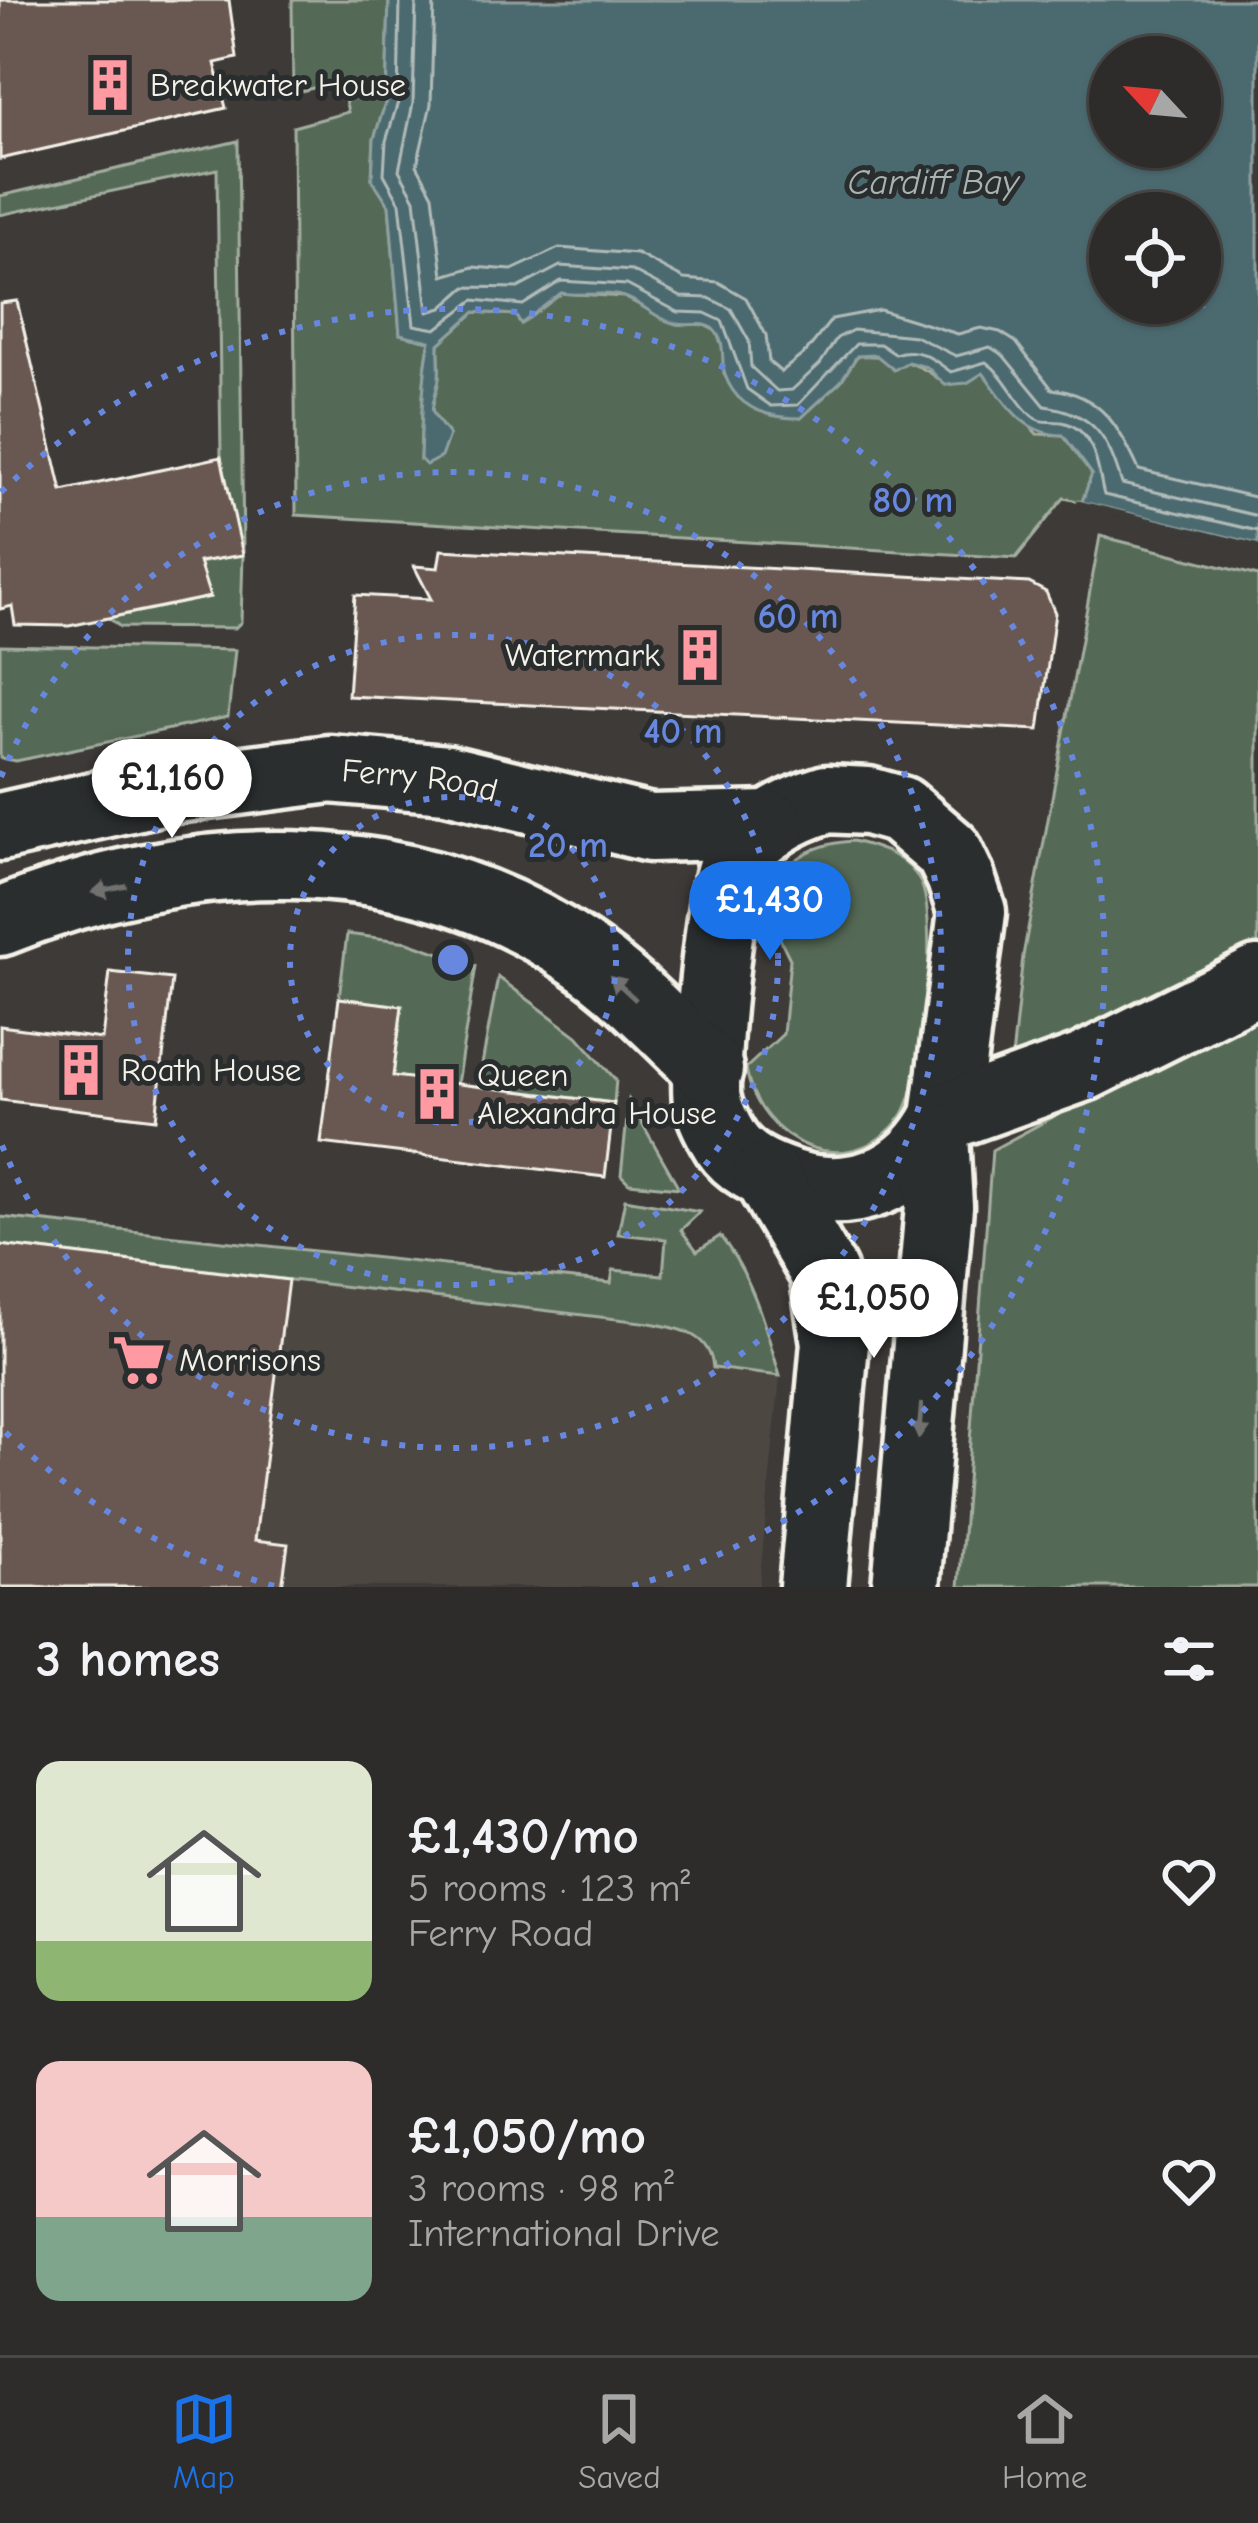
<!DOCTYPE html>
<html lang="en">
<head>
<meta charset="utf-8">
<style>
	body { margin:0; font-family:"Comic Neue",sans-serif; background:#363432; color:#f1f3f6; height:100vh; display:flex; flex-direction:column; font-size:45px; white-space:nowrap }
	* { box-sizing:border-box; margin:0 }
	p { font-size:39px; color:#a7a7a8 }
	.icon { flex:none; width:66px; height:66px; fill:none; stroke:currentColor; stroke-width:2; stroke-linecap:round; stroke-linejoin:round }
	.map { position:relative; height:1587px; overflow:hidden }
	.panel { display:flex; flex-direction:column; background:#2e2c2a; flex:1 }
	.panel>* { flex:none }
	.needle { width:78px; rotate:296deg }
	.controls { position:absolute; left:1089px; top:36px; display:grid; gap:24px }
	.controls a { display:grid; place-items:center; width:132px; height:132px; border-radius:50%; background:#2e2c2a; box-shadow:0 3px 9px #0004,0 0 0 3px #494847; font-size:60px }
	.price { position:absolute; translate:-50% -102px; padding:0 27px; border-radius:42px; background:#fff; color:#222; font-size:39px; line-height:78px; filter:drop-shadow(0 3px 6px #0008) }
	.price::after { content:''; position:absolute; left:50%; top:72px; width:36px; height:27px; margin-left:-18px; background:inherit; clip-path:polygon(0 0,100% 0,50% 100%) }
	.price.selected { background:#1a73e8; color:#fff }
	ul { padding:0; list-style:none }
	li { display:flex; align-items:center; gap:36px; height:300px; padding:0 36px }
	li span { display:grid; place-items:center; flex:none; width:336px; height:240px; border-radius:24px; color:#555 }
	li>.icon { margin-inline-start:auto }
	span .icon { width:144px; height:144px; fill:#fffc; stroke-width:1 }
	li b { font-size:51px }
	h2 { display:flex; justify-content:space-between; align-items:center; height:144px; padding:0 36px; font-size:51px }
	.tab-bar { display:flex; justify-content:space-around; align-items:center; height:168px; border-top:3px solid #494847; background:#2e2c2a; font-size:33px; color:#a7a7a8 }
	.tab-bar a { display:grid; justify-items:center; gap:6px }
	.tab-bar .selected { color:#1a73e8 }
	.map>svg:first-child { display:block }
	.built { fill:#4d4643 }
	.green { fill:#546b57; stroke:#a4aea0; stroke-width:3 }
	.water { fill:#4c6a70; stroke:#8fa0a0; stroke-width:3; fill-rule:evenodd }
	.pier { fill:#3d3a38 }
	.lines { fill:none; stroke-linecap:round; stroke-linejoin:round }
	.shore { stroke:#b1bbb8; stroke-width:3 }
	.building { fill:#695851; stroke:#f4f1e8; stroke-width:3 }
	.minor-casing { stroke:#f4f1e8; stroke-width:75 }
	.minor { stroke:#2a2d2e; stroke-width:66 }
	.oneway { fill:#71726f }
	.ring { fill:none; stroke:#6887de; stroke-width:6; stroke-dasharray:6 12 }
	.labels { text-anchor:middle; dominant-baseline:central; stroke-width:10; stroke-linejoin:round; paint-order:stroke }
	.poi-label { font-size:33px; fill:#f4f1e8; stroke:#2a2d2e; text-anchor:start }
	.street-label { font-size:33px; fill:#f4f1e8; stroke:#2a2d2e }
	.water-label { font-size:36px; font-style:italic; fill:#a8b4b2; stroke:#2a2d2e }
	.centre { fill:#6887de; stroke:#2a2d2e; stroke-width:6 }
	.ring-label { font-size:36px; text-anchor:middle; font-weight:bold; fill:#6887de; stroke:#2a2d2e; stroke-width:10; stroke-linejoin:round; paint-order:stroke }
</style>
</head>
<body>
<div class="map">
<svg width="1258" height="1587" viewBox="0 0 1258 1587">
	<rect width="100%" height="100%" fill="#3d3a38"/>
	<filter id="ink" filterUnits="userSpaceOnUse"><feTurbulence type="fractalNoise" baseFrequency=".00833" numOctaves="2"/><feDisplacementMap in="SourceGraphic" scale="24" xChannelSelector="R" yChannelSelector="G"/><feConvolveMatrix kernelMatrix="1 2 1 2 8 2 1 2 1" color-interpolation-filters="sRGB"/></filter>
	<g filter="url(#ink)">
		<polygon class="built" points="0,1245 682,1329 711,1352 713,1368 780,1376 759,1587 0,1587"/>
		<g class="green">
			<path d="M292,0H389L386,101L374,139L372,178L389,205L400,334L430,341C423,367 421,428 420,459L449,435C428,407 430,416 438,384C441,373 438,356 439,344L475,312L515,315L522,323L562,293L624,297L676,324H702L716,331L724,350V374L738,397L801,418L841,381L857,356C891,354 921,362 946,385L983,372L1037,434L1063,435L1092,474L1082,502L1064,498L1016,558L296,515L293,127L348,112L341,81L293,93Z"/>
			<polygon points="238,141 243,555 241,622 235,628 120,627 109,618 209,597 199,563 242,554 221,457 217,169 0,215 0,196"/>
			<polygon points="1100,536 1258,576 1258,952 1020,1064 1012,1058 1023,956"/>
			<polygon points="0,645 235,650 228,717 16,761 0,758"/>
			<path d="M853,841C880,848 908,856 921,883C938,920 925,1084 901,1117C849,1186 758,1143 746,1068L783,1034L790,959L766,910C778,864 807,844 853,841Z"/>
			<polygon points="347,934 408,942 476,966 457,1084 393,1076 402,1006 339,998"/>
			<polygon points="498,977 577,1036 616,1080 614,1103 478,1086"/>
			<polygon points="1258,1006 1258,1587 959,1587 992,1150"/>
			<polygon points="629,1100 679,1188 629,1183 621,1175"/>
			<path d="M625,1199L700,1212L681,1230L697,1251L720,1236C753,1277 765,1326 780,1376L713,1368C710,1333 679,1329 650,1323L0,1245V1217L611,1283L613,1270L663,1275L666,1239L618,1234Z"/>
		</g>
		<path class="water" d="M389,0H1258V544L1082,502L1092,474L1063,435C1021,434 1007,404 983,373L967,383L945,385L927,367L908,362L894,370L876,355L857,356L841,381L801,418C770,418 737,410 725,375C720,361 727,343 714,330C704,320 690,327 678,324C659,321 644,305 627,298C607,290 583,297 561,293L521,324L515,315L475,312L439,344C438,356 441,373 438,384C430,416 428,407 449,435L441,457L426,465L420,459C421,429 423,368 430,341L400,334L389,205L372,179L374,139L386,101ZM1110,57H1200V147H1110ZM1110,213H1200V303H1110Z"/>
		<polygon class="pier" points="1076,500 1258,544 1258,550 1080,507"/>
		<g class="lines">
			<g class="shore">
				<path d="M400,0L398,102L386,141L384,174L400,203L414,325L436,329L474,300L523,305L561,281L627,285L678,312L705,313L722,321L747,389L771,406L798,405L856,344H880L895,354C919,346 933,359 951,372L986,362C1005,375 1013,398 1030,414C1042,426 1052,419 1066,423C1097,433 1098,473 1104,495L1258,531"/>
				<path d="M416,0L413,103L399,170L415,199L428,312L442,308L466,287L518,288L560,266L632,271L681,297L709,298L731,309L749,341L751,367L777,391L792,390L820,364L837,338L853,330L915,336L956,356L990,347L1003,355L1045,406C1095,413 1108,438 1122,484L1258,516"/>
				<path d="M434,0L431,104L417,165L433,195L443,276L473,267L512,270L559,248L637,254L684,279L718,282L746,298L766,335L769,362L781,372L806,352L832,319L880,310L958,334L981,328L1000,332L1016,342L1052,389C1101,394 1120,428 1139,470L1258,498"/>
			</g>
		</g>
		<g class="building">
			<polygon points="0,0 229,0 237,58 215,63 226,108 0,159"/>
			<polygon points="17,301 62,491 221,457 243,555 199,562 210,597 69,626 15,625 12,606 0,609 0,303"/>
			<polygon points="441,550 1029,583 1046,592 1055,613 1039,730 348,696 355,595 431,599 414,566 438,568"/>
			<polygon points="110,972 172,979 156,1119 0,1100 0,1026 102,1039"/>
			<polygon points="339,998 402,1006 393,1076 614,1103 605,1177 321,1143"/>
			<polygon points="0,1245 288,1280 255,1540 288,1544 282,1587 0,1587"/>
		</g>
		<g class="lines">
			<g class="minor-casing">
				<g id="minor">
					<path d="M827,799L868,801L900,810L948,851L960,876L972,912L945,1117C913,1181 851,1204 786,1182C763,1174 740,1164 726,1143C719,1132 710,1114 707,1101C702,1076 721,888 732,866C749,831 793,809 827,799Z"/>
					<path id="s1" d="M0,827L160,791L330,769L447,779L650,828L771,825"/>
					<path d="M0,922C187,846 407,836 579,953C627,985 667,1029 709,1069"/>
					<polyline points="945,1117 1084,1067 1258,980"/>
					<polyline points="766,1175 824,1273 835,1343 813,1587"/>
					<polyline points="906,1587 939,1206 935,1136"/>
				</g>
			</g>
			<use href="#minor" class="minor"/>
		</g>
		<defs><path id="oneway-solid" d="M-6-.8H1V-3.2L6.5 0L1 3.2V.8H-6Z" transform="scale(3)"/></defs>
		<g class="oneway">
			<use href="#oneway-solid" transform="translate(109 889) rotate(168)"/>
			<use href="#oneway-solid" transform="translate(623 988) rotate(-137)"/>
			<use href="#oneway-solid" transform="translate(920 1421) rotate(95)"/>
		</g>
	</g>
	<g class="ring">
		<circle cx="453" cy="960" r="163"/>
		<circle cx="453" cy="960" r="325"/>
		<path d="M1 777A488 488 0 1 1 1 1143"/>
		<path d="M274 1586A651 651 0 0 1 1 1428M1 492A651 651 0 1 1 632 1586"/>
	</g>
	<defs>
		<g id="building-bare" transform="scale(4.14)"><path d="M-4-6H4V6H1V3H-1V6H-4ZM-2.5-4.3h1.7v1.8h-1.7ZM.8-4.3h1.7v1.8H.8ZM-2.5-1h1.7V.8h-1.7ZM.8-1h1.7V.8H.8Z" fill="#ff9aa2" stroke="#2a2d2e" stroke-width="2.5" paint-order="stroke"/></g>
		<g id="supermarket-bare" transform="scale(4.14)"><path d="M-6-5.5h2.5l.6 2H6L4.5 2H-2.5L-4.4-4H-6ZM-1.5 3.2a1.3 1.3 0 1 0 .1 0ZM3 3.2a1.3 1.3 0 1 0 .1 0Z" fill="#ff9aa2" stroke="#2a2d2e" stroke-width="2.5" paint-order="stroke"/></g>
	</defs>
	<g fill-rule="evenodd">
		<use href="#building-bare" x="110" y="85"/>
		<use href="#building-bare" x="700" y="655"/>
		<use href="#building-bare" x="81" y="1070"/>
		<use href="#building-bare" x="437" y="1094"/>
		<use href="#supermarket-bare" x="139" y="1360"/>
	</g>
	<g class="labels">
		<g class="poi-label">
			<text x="150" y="85">Breakwater House</text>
			<text x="660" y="655" text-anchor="end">Watermark</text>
			<text x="121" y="1070">Roath House</text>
			<text x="477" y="1075">Queen<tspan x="477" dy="38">Alexandra House</tspan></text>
			<text x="179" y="1360">Morrisons</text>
		</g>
		<g class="street-label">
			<text stroke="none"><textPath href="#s1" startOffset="426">Ferry Road</textPath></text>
		</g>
		<g class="water-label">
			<text x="933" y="182">Cardiff Bay</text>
		</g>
	</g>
	<circle cx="453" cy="960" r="18" class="centre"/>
	<g class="ring-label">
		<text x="913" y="512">80 m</text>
		<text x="798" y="628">60 m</text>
		<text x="683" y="743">40 m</text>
		<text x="568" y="857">20 m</text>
	</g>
</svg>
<div class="controls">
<a><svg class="needle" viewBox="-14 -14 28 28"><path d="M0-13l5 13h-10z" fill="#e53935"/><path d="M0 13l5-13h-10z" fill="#a7a7a8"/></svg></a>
<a><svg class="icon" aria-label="locate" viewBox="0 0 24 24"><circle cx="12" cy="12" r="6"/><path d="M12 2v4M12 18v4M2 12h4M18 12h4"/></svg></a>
</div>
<b class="price" style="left:172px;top:841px">£1,160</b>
<b class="price selected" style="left:770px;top:963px">£1,430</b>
<b class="price" style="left:874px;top:1361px">£1,050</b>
</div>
<section class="panel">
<h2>3 homes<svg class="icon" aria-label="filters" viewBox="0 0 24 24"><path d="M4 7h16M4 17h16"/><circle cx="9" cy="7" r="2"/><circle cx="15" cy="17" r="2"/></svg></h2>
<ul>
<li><span style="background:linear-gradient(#dfe7d0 75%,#8fb573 0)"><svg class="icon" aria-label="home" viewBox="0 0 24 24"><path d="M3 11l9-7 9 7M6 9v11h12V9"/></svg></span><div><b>£1,430/mo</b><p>5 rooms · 123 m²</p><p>Ferry Road</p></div><svg class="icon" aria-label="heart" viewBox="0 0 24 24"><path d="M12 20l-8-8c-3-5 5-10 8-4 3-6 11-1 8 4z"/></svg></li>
<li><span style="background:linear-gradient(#f6c9c9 65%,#7fa58c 0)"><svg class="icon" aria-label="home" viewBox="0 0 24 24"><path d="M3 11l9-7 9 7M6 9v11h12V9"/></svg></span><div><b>£1,050/mo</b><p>3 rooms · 98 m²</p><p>International Drive</p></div><svg class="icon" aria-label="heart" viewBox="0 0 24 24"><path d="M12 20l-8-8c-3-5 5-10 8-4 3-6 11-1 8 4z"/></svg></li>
</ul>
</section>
<nav class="tab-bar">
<a class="selected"><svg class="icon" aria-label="map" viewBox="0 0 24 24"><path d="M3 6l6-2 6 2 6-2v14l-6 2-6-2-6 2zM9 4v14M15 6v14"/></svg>Map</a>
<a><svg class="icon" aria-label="saved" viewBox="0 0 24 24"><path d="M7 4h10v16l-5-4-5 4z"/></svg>Saved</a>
<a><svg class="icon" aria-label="home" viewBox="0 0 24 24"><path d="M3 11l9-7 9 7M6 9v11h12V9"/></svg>Home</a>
</nav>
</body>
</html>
